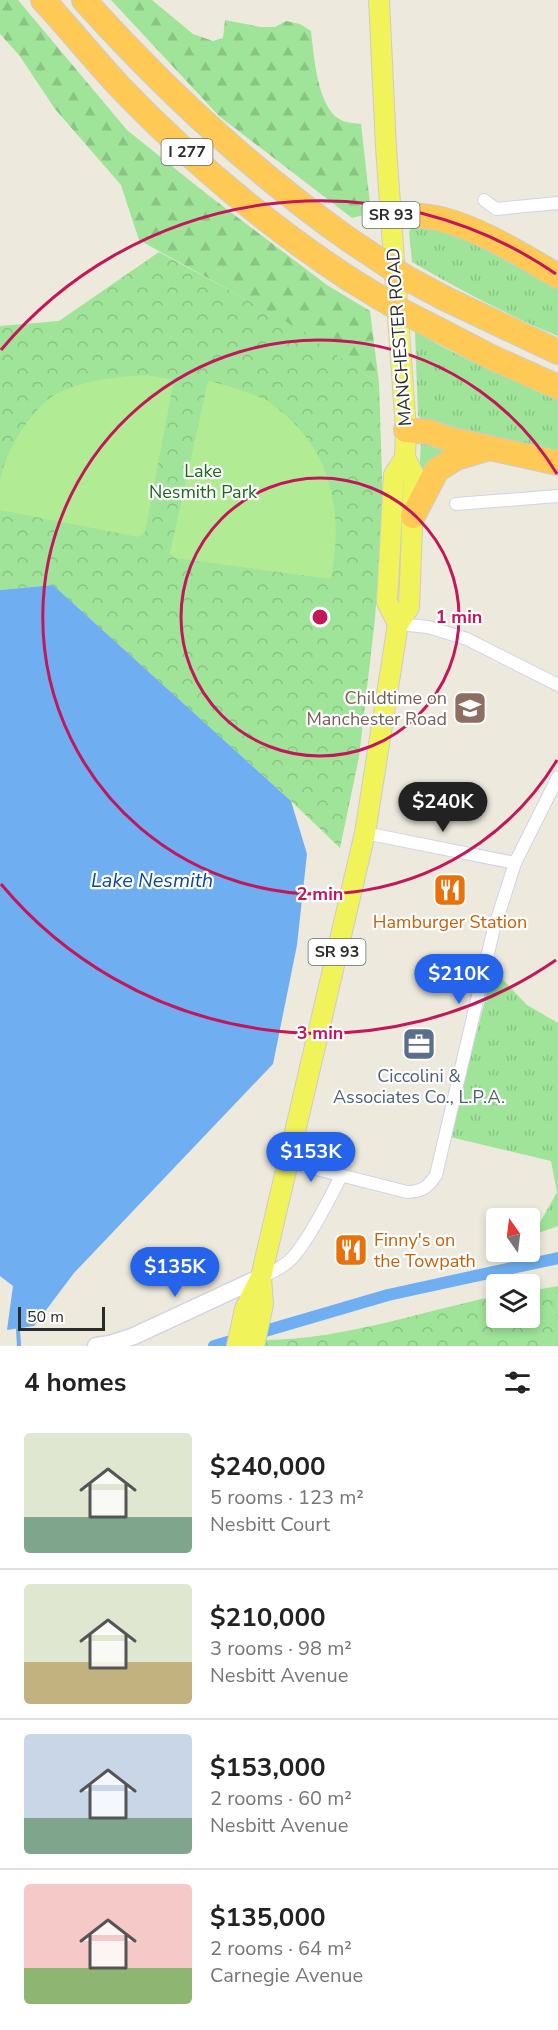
<!DOCTYPE html>
<html lang="en">
<head>
<meta charset="utf-8">
<style>
	body { margin:0; font-family:"Nunito Sans",sans-serif; background:#f6f6f6; color:#222; height:100vh; display:flex; flex-direction:column; font-size:22px; white-space:nowrap }
	* { box-sizing:border-box; margin:0 }
	p { font-size:20px; color:#767676 }
	.icon { flex:none; width:33px; height:33px; fill:none; stroke:currentColor; stroke-width:2; stroke-linecap:round; stroke-linejoin:round }
	.map { position:relative; height:1346px; overflow:hidden }
	.drawer { display:flex; flex-direction:column; background:#fff; flex:1 }
	.drawer>* { flex:none }
	.needle { width:39px; rotate:346deg }
	.tools { position:absolute; left:486px; top:1208px; display:grid; gap:12px }
	.tools a { display:grid; place-items:center; width:54px; height:54px; border-radius:6px; background:#fff; box-shadow:0 3px 9px #0003; font-size:30px }
	.scale { position:absolute; left:18px; bottom:15px; width:87px; box-sizing:border-box; padding-left:6px; border:3px solid #2b2b2b; border-top:0; font-size:16px; line-height:21px; white-space:nowrap; color:#2b2b2b; -webkit-text-stroke:4px #fff; paint-order:stroke }
	.price { position:absolute; translate:-50% -51px; padding:0 14px; border-radius:21px; background:#2563eb; color:#fff; font-size:20px; line-height:39px; filter:drop-shadow(0 2px 3px #0008) }
	.price::after { content:''; position:absolute; left:50%; top:36px; width:18px; height:14px; margin-left:-9px; background:inherit; clip-path:polygon(0 0,100% 0,50% 100%) }
	.price.on { background:#222; color:#fff }
	ul { padding:0; list-style:none }
	li { display:flex; align-items:center; gap:18px; height:150px; padding:0 24px }
	li+li { border-top:2px solid #e0e0e0 }
	li span { display:grid; place-items:center; flex:none; width:168px; height:120px; border-radius:6px; color:#555 }
	li>.icon { margin-inline-start:auto }
	span .icon { width:72px; height:72px; fill:#fffc; stroke-width:1 }
	li b { font-size:26px }
	h2 { display:flex; justify-content:space-between; align-items:center; height:72px; padding:0 24px; font-size:26px }
	.map>svg:first-child { display:block }
	.grass { fill:url(#grass-tufts) }
	.forest { fill:url(#forest-firs) }
	.park { fill:url(#park-crowns) }
	.pitch { fill:#b1ec94 }
	.water { fill:#6eaef1 }
	.lines { fill:none; stroke-linecap:round; stroke-linejoin:round }
	.stream { stroke:#6eaef1; stroke-width:4 }
	.canal { stroke:#6eaef1; stroke-width:12 }
	.minor-casing { stroke:#d3d2e4; stroke-width:14 }
	.tertiary-casing { stroke:#d3d2e4; stroke-width:19 }
	.primary-casing { stroke:#ccc; stroke-width:22 }
	.motorway-casing { stroke:#ccc; stroke-width:26 }
	.minor { stroke:#fff; stroke-width:12 }
	.tertiary { stroke:#fff; stroke-width:16 }
	.primary { stroke:#f1f35b; stroke-width:20 }
	.motorway { stroke:#ffc956; stroke-width:24 }
	.motorway-bridge-casing { stroke:#ccc; stroke-width:26; stroke-linecap:butt }
	.motorway-bridge { stroke:#ffc956; stroke-width:24 }
	.ring { fill:none; stroke:#c2185b; stroke-width:3 }
	.labels { text-anchor:middle; dominant-baseline:central; stroke-width:4.5; stroke-linejoin:round; paint-order:stroke }
	.shield { fill:#fff; stroke:#6b6b6b; stroke-width:1.5 }
	.shield-label { font-size:16px; font-weight:bold; fill:#2b2b2b }
	.street-label { font-size:18px; fill:#2b2b2b; stroke:#fff }
	.park-label { font-size:18px; fill:#196a1c; stroke:#fff }
	.education-label { font-size:18px; fill:#785e54; stroke:#fff; text-anchor:end }
	.food-label { font-size:18px; fill:#c56008; stroke:#fff }
	.service-label { font-size:18px; fill:#4e5e75; stroke:#fff }
	.water-label { font-size:20px; font-style:italic; fill:#0b489f; stroke:#fff }
	.centre { fill:#c2185b; stroke:#fff; stroke-width:3 }
	.ring-label { font-size:18px; text-anchor:middle; font-weight:bold; fill:#c2185b; stroke:#fff; stroke-width:4.5; stroke-linejoin:round; paint-order:stroke }
</style>
</head>
<body>
<div class="map">
<svg width="558" height="1346" viewBox="0 0 558 1346">
	<defs>
		<pattern id="grass-tufts" width="24" height="20" patternUnits="userSpaceOnUse" patternTransform="scale(1.5)"><rect width="24" height="20" fill="#9fe498"/><path d="M3 7l-1-3M5 7V3M7 7l1-3M15 17l-1-3M17 17v-4M19 17l1-3" fill="none" stroke="#89c483"/></pattern>
		<pattern id="forest-firs" width="22" height="20" patternUnits="userSpaceOnUse" patternTransform="scale(1.5)"><rect width="22" height="20" fill="#9fe498"/><path d="M5 1l3.5 6h-7zM16 11l3.5 6h-7z" fill="#89c483"/></pattern>
		<pattern id="park-crowns" width="20" height="18" patternUnits="userSpaceOnUse" patternTransform="scale(1.5)"><rect width="20" height="18" fill="#9fe498"/><path d="M2 6a3 3 0 1 1 6 0M12 15a3 3 0 1 1 6 0" fill="none" stroke="#89c483"/></pattern>
	</defs>
	<rect width="100%" height="100%" fill="#edeadd"/>
	<g class="grass">
		<path d="M426,223L484,244L558,287V336C507,315 460,290 412,262L409,232L413,224Z"/>
		<path d="M415,331C460,359 510,378 558,399V456L435,430L418,416Z"/>
		<polygon points="421,439 460,446 419,482"/>
		<polygon points="493,969 527,1005 558,1023 558,1226 533,1235 557,1192 551,1161 450,1137"/>
	</g>
	<g class="forest">
		<polygon points="0,0 18,0 127,130 208,195 327,285 370,311 379,383 278,317 139,240 121,185 55,109 19,55 0,34"/>
		<path d="M111,0H152L193,34L213,41L223,38L225,20L261,27H275L286,21L300,24L311,31C314,55 317,111 343,121C348,123 356,123 361,124L371,213L352,218L219,116Z"/>
	</g>
	<g class="park">
		<polygon points="159,252 279,317 379,383 383,503 375,619 359,757 340,848 291,801 53,585 0,590 0,326 59,321"/>
		<path d="M558,1286V1346H264L265,1340C346,1339 418,1312 496,1296V1317H530V1291Z"/>
	</g>
	<g class="pitch">
		<path d="M146,375L174,380L145,532L138,537L0,510C0,501 0,492 0,482C3,455 31,408 56,394C83,380 116,377 146,375Z"/>
		<path d="M208,381C227,385 248,392 266,400C272,403 278,409 284,414C334,456 343,518 331,579L175,558L170,553Z"/>
	</g>
	<polygon class="water" points="53,585 291,801 307,854 297,945 273,1064 74,1273 34,1326 7,1330 13,1286 0,1276 0,590"/>
	<g class="lines">
		<polyline class="stream" points="18,1329 19,1346"/>
		<polyline class="canal" points="214,1346 388,1295 558,1258"/>
		<g class="minor-casing">
			<g id="minor">
				<polyline points="484,200 496,209 558,203"/>
				<polyline points="456,504 558,496"/>
				<polyline points="398,624 428,627 467,639 558,685"/>
				<polyline points="365,833 515,863"/>
				<path d="M289,1162L407,1192C422,1192 428,1187 436,1175L493,932L515,863L558,777"/>
				<path d="M261,1277C271,1273 281,1268 289,1261C305,1247 331,1196 341,1176"/>
			</g>
		</g>
		<g class="tertiary-casing">
			<polyline id="tertiary" points="96,1346 110,1344 134,1336 261,1277"/>
		</g>
		<g class="primary-casing">
			<g id="primary">
				<polyline points="398,624 387,602 394,475 405,458"/>
				<polyline points="237,1346 245,1309 261,1277 365,833 398,624 409,607 414,475 405,458 406,430 386,147 379,0"/>
				<polyline points="254,1346 263,1304 261,1278"/>
			</g>
		</g>
		<g class="motorway-casing">
			<g id="motorway">
				<path d="M43,0C69,28 93,58 119,86C189,159 267,225 351,280"/>
				<path d="M84,0C164,89 251,170 348,239"/>
				<path d="M391,214C407,215 425,215 441,219C483,230 521,255 558,276"/>
				<polyline points="444,298 558,352"/>
				<polyline points="445,333 491,357 558,387"/>
				<polyline points="406,430 429,432 449,439 558,463"/>
				<polyline points="413,516 437,470 456,458 486,449"/>
			</g>
		</g>
		<use href="#minor" class="minor"/>
		<use href="#tertiary" class="tertiary"/>
		<use href="#primary" class="primary"/>
		<use href="#motorway" class="motorway"/>
		<g class="motorway-bridge-casing">
			<g id="motorway-bridge">
				<polyline points="348,239 405,277 444,298"/>
				<polyline points="351,280 402,311 445,333"/>
			</g>
		</g>
		<use href="#motorway-bridge" class="motorway-bridge"/>
	</g>
	<g class="ring">
		<circle cx="320" cy="617" r="139"/>
		<path d="M557 760A277 277 0 1 1 557 474"/>
		<path d="M556 960A416 416 0 0 1 1 884M1 350A416 416 0 0 1 556 274"/>
	</g>
	<defs>
		<g id="school-square" transform="scale(1.725)"><rect x="-9" y="-9" width="18" height="18" rx="4" fill="#8d6e63" stroke="#fff"/><path d="M0-5L7-2L0 1L-7-2ZM-4 1L0 2.5L4 1V4Q0 6-4 4Z" fill="#fff"/></g>
		<g id="restaurant-square" transform="scale(1.725)"><rect x="-9" y="-9" width="18" height="18" rx="4" fill="#e8710a" stroke="#fff"/><path d="M-5-6h1v4h1v-4h1v4h1v-4h1v5L-1.5 .5V6h-2V.5L-5-1ZM5-6V6H3V1.5H1.5Q1.5-4 5-6Z" fill="#fff"/></g>
		<g id="office-square" transform="scale(1.725)"><rect x="-9" y="-9" width="18" height="18" rx="4" fill="#5c6f8a" stroke="#fff"/><path d="M-6-3h4V-5.5h4V-3h4V5H-6ZM-1-4.5V-3h2v-1.5ZM-6 0V1H6V0Z" fill="#fff"/></g>
	</defs>
	<g fill-rule="evenodd">
		<use href="#school-square" x="470" y="708"/>
		<use href="#restaurant-square" x="450" y="890"/>
		<use href="#office-square" x="419" y="1044"/>
		<use href="#restaurant-square" x="351" y="1250"/>
	</g>
	<g class="labels">
		<g class="shield">
			<rect x="161.5" y="139" width="51" height="26" rx="4.5"/>
			<rect x="362.5" y="202" width="57" height="26" rx="4.5"/>
			<rect x="308.5" y="939" width="57" height="26" rx="4.5"/>
		</g>
		<g class="shield-label">
			<text x="187" y="152">I 277</text>
			<text x="391" y="215">SR 93</text>
			<text x="337" y="952">SR 93</text>
		</g>
		<g class="street-label">
			<text transform="translate(399 337) rotate(-94)">MANCHESTER ROAD</text>
		</g>
		<g class="park-label">
			<text x="203" y="471">Lake<tspan x="203" dy="21">Nesmith Park</tspan></text>
		</g>
		<g class="education-label">
			<text x="447" y="698">Childtime on<tspan x="447" dy="21">Manchester Road</tspan></text>
		</g>
		<g class="food-label">
			<text x="450" y="922">Hamburger Station</text>
			<text x="374" y="1240" text-anchor="start">Finny's on<tspan x="374" dy="21">the Towpath</tspan></text>
		</g>
		<g class="service-label">
			<text x="419" y="1076">Ciccolini &amp;<tspan x="419" dy="21">Associates Co., L.P.A.</tspan></text>
		</g>
		<g class="water-label">
			<text x="152" y="880">Lake Nesmith</text>
		</g>
	</g>
	<circle cx="320" cy="617" r="9" class="centre"/>
	<g class="ring-label">
		<text x="459" y="623">1 min</text>
		<text x="320" y="900">2 min</text>
		<text x="320" y="1039">3 min</text>
	</g>
</svg>
<div class="tools">
<a><svg class="needle" viewBox="-14 -14 28 28"><path d="M0-13l5 13h-10z" fill="#e53935"/><path d="M0 13l5-13h-10z" fill="#767676"/></svg></a>
<a><svg class="icon" aria-label="layers" viewBox="0 0 24 24"><path d="M12 4l9 5-9 5-9-5zM3 14l9 5 9-5"/></svg></a>
</div>
<div class="scale">50 m</div>
<b class="price on" style="left:443px;top:833px">$240K</b>
<b class="price" style="left:459px;top:1005px">$210K</b>
<b class="price" style="left:311px;top:1183px">$153K</b>
<b class="price" style="left:175px;top:1298px">$135K</b>
</div>
<section class="drawer">
<h2>4 homes<svg class="icon" aria-label="filters" viewBox="0 0 24 24"><path d="M4 7h16M4 17h16"/><circle cx="9" cy="7" r="2"/><circle cx="15" cy="17" r="2"/></svg></h2>
<ul>
<li><span style="background:linear-gradient(#dfe7d0 70%,#7fa58c 0)"><svg class="icon" aria-label="home" viewBox="0 0 24 24"><path d="M3 11l9-7 9 7M6 9v11h12V9"/></svg></span><div><b>$240,000</b><p>5 rooms · 123 m²</p><p>Nesbitt Court</p></div></li>
<li><span style="background:linear-gradient(#dfe7d0 65%,#c2b280 0)"><svg class="icon" aria-label="home" viewBox="0 0 24 24"><path d="M3 11l9-7 9 7M6 9v11h12V9"/></svg></span><div><b>$210,000</b><p>3 rooms · 98 m²</p><p>Nesbitt Avenue</p></div></li>
<li><span style="background:linear-gradient(#c9d6e8 70%,#7fa58c 0)"><svg class="icon" aria-label="home" viewBox="0 0 24 24"><path d="M3 11l9-7 9 7M6 9v11h12V9"/></svg></span><div><b>$153,000</b><p>2 rooms · 60 m²</p><p>Nesbitt Avenue</p></div></li>
<li><span style="background:linear-gradient(#f6c9c9 70%,#8fb573 0)"><svg class="icon" aria-label="home" viewBox="0 0 24 24"><path d="M3 11l9-7 9 7M6 9v11h12V9"/></svg></span><div><b>$135,000</b><p>2 rooms · 64 m²</p><p>Carnegie Avenue</p></div></li>
</ul>
</section>
</body>
</html>
